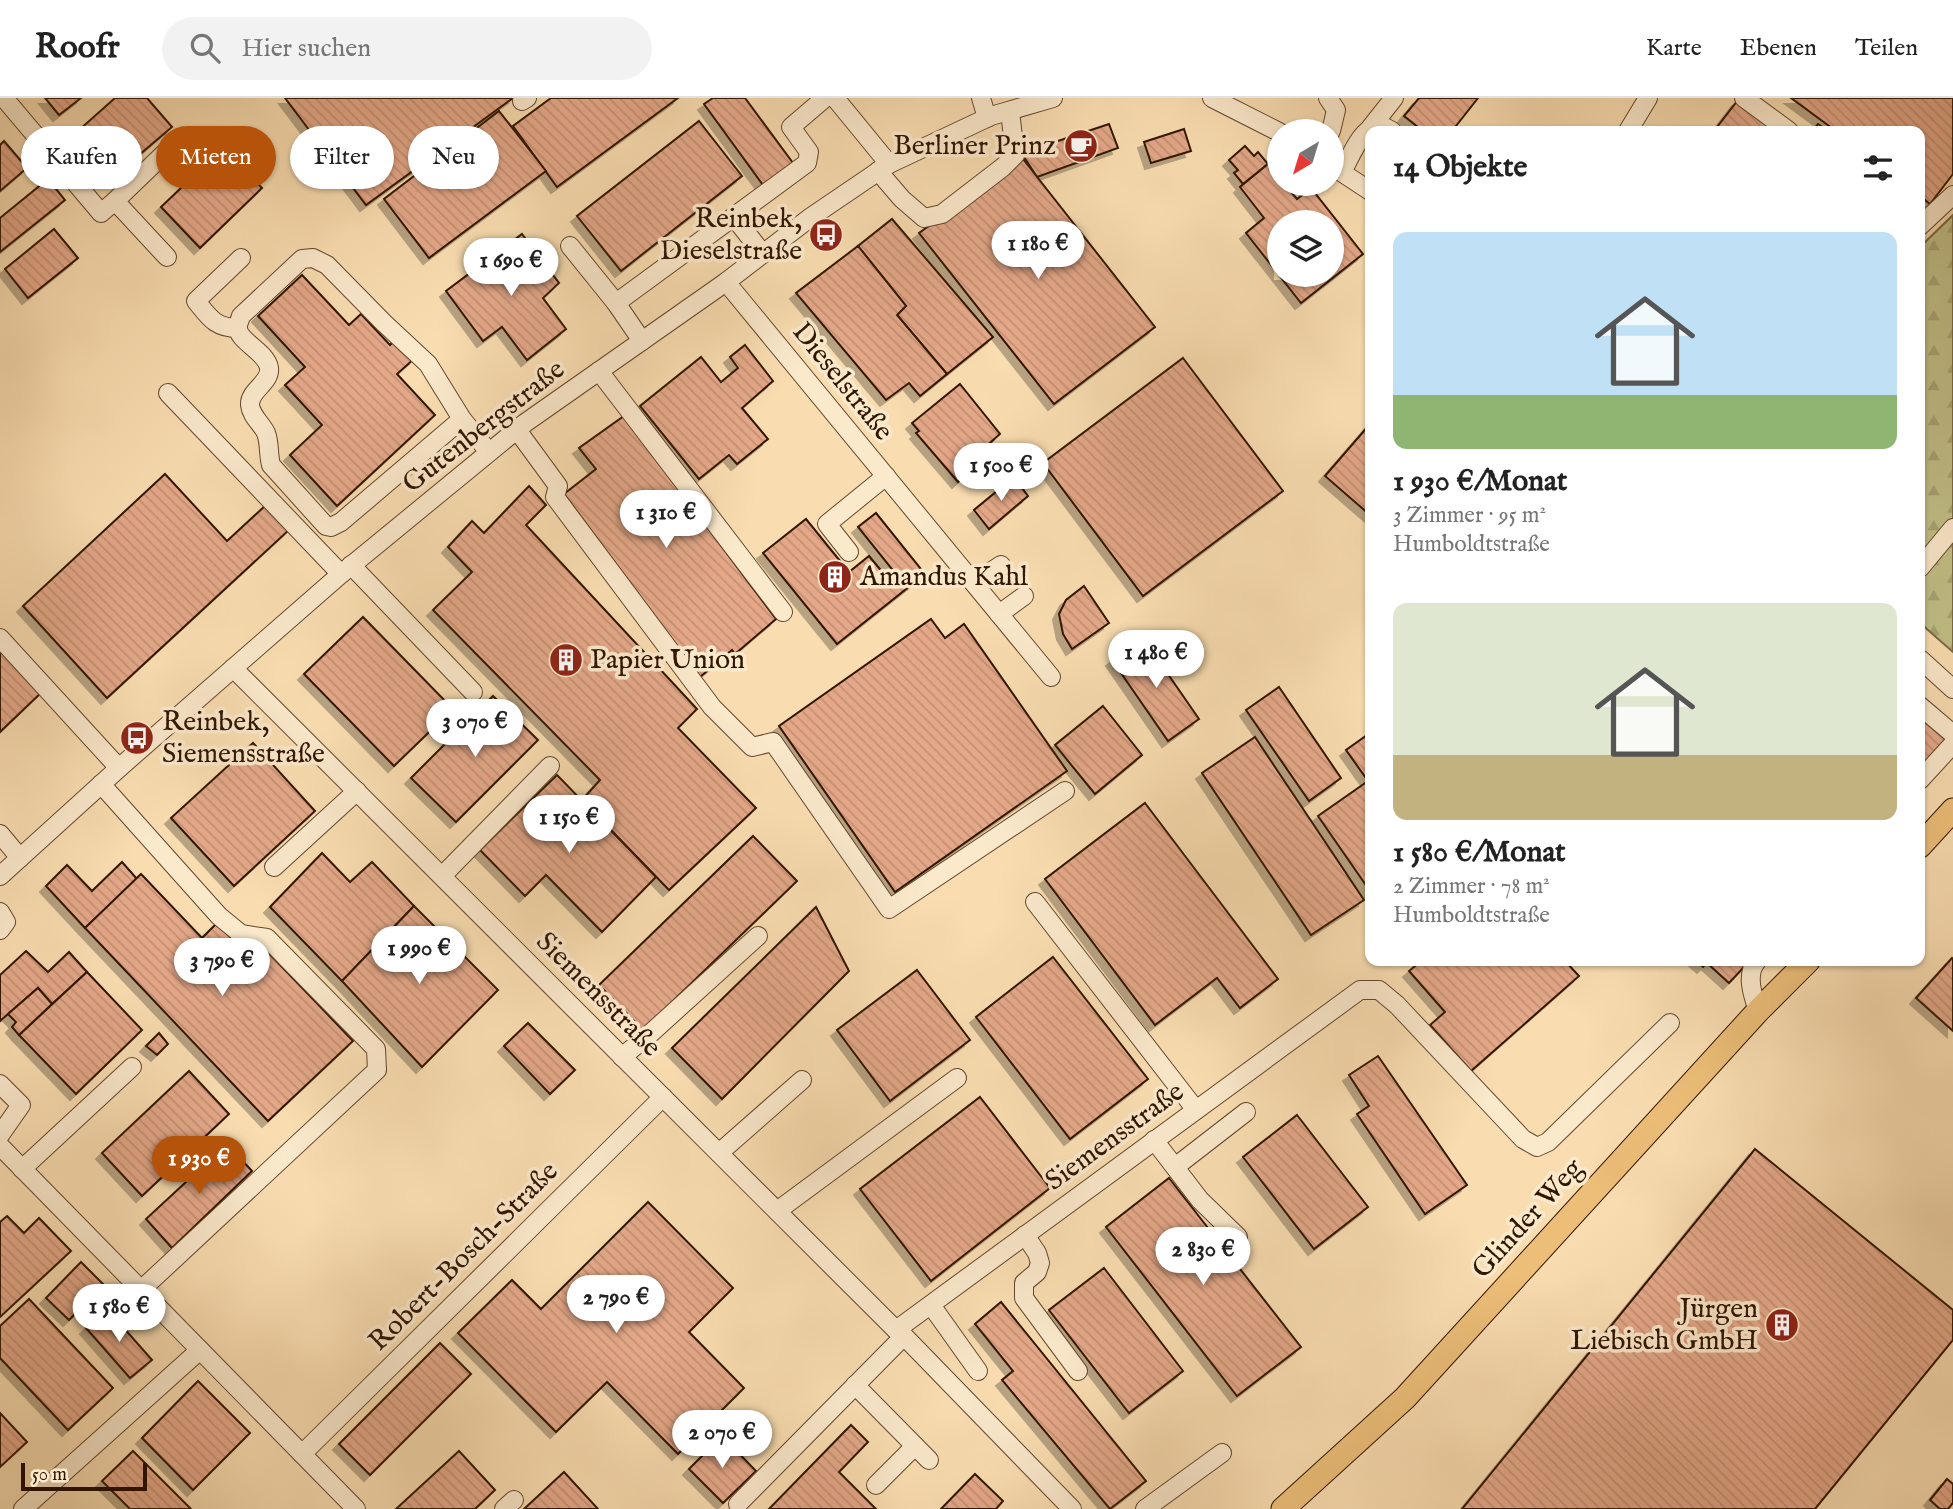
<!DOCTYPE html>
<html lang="de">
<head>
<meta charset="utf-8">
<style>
	body { margin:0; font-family:"IM FELL English",serif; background:#f2f2f2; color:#222; height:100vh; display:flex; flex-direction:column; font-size:26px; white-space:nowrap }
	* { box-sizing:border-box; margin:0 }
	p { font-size:23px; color:#767676 }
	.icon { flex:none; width:38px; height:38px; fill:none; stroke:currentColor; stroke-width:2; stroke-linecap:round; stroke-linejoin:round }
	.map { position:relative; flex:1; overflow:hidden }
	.side { position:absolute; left:1365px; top:28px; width:560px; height:840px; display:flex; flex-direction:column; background:#fff; border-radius:14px; box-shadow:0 2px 5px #0004 }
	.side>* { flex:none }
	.banner { position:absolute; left:21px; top:28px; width:665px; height:63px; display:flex; gap:14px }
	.needle { width:46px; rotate:218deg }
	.tools { position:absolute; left:1267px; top:21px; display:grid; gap:14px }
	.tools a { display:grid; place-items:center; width:77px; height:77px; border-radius:50%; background:#fff; box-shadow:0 2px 5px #0004; font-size:35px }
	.scale { position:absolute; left:21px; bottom:18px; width:126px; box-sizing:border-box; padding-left:7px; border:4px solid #311501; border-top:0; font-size:19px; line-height:24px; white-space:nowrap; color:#311501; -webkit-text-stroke:5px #fbe9cc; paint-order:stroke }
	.price { position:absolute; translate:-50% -60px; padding:0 16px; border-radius:24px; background:#fff; color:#222; font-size:23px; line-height:46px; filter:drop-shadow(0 2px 4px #0008) }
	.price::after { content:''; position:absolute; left:50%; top:42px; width:21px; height:16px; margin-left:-10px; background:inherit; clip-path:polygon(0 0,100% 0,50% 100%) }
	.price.on { background:#b45309; color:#fff }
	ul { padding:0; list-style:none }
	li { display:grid; align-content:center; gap:14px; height:371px; padding:0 28px }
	li span { display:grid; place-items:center; height:217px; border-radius:14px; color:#555 }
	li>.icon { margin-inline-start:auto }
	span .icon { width:126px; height:126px; fill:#fffc; stroke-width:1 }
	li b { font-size:30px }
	h2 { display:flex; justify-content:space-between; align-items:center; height:84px; padding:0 28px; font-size:30px }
	.tag { padding:0 24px; border-radius:32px; background:#fff; box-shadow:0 2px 5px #0004; font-size:24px; line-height:63px }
	.tag.on { background:#b45309; color:#fff }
	header { display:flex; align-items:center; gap:42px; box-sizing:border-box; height:98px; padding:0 35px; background:#fff; border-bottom:2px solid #e0e0e0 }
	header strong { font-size:33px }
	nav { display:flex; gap:38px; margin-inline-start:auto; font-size:24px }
	.search { width:490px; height:63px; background:#f2f2f2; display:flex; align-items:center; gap:18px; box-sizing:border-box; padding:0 24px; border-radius:38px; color:#767676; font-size:26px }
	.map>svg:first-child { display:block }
	.forest { fill:url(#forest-firs); stroke:#7a6a44; stroke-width:2 }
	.building { fill:url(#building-back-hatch); stroke:#311501; stroke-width:2; fill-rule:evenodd; filter:url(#shadow) }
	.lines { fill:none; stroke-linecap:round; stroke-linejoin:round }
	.minor-casing { stroke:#63472d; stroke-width:20 }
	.major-casing { stroke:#311501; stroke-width:25 }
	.minor { stroke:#fbe9cc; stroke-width:18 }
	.major { stroke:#ecbe78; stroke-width:23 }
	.labels { text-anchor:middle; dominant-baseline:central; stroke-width:7; stroke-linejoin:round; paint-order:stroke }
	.poi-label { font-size:28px; fill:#311501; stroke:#fbe9cc; text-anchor:end }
	.street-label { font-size:28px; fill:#311501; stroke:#fbe9cc }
</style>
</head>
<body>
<header>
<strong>Roofr</strong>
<div class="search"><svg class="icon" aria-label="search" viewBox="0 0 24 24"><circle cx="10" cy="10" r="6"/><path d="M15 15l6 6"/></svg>Hier suchen</div>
<nav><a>Karte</a><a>Ebenen</a><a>Teilen</a></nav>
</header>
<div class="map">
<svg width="1953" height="1411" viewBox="0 0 1953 1411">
	<defs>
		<pattern id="forest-firs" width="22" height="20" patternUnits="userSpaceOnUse" patternTransform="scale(1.75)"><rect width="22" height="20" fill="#c2c088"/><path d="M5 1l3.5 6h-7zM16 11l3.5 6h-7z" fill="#a7a474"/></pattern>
		<pattern id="building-back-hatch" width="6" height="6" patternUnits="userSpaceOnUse" patternTransform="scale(1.75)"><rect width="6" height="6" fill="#e4a889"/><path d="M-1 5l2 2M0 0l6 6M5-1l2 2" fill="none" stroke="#c49074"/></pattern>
		<filter id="shadow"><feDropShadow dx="-6" dy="6" stdDeviation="0" flood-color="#0004"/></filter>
	</defs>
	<rect width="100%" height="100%" fill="#f9ddb1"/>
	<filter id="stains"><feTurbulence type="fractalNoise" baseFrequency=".00286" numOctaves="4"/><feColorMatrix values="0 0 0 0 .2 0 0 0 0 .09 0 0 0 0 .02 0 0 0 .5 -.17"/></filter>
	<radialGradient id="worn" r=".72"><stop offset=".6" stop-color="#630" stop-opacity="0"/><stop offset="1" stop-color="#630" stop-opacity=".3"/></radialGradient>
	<polygon class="forest" points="1953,117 1953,554 1920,525 1920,149"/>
	<g class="building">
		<polygon points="45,0 81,0 59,17"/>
		<polygon points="115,0 147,0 172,29 139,57 118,33 96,52 79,32"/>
		<polygon points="285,0 513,0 366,107"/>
		<polygon points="551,0 678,0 557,89 513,28"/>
		<polygon points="713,0 745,0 793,65 763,87 704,6"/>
		<polygon points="1419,0 1478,0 1452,33 1423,33 1404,18"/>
		<polygon points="1791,0 1953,0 1953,76 1930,106 1920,98 1920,33 1836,33"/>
		<polygon points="1738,2 1778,33 1714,33"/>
		<polygon points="499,13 546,73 429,160 384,101"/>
		<polygon points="699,23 742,78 621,173 577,118"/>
		<polygon points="1109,26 1118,50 1037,79 1024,59 1037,50"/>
		<polygon points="1818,26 1828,33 1812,33"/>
		<polygon points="1184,31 1191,53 1151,65 1144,44"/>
		<polygon points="4,43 27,70 0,93 0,47"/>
		<polygon points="1245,48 1254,58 1258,54 1268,66 1243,86 1234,75 1238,72 1229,62"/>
		<polygon points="223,50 262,90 200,150 161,109"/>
		<polygon points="1023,61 1155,229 1054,306 919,135"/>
		<path d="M1268,66L1279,80V86H1284L1297,101L1311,90L1363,156L1301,205L1246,135L1264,120L1240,89ZM1279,124H1332V177H1279Z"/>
		<polygon points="48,81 65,102 0,154 0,120"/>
		<polygon points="892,121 993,239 947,276 897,217 906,208 858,148"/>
		<polygon points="54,131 78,160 28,200 5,171"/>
		<polygon points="522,136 559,185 543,200 566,231 527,262 502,229 483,243 446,193"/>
		<polygon points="858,148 906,208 897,217 947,276 920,298 909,285 886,302 796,195"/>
		<polygon points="302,177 349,227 361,216 390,247 396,241 415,260 397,276 435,317 337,408 290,357 322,327 285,287 305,269 258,218"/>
		<polygon points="745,247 773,283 742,310 768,341 737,366 729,357 699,381 640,308 701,259 721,284 738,270 730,259"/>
		<polygon points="1183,260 1283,393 1143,498 1043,365"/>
		<polygon points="960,286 1000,336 973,360 977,366 958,384 916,335 919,333 912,325"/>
		<polygon points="624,318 776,521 735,556 732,552 700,579 564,396 596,371 579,350"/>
		<polygon points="1370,326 1370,417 1325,378"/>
		<polygon points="165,376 227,443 267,406 290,431 107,600 23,508"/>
		<polygon points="1014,379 1028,398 989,431 974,412"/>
		<polygon points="529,388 546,407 526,427 697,611 678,630 756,710 669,792 582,702 600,682 433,512 472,474 448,449 472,423 484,435"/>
		<polygon points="876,415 925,476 837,546 763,455 806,421 849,474 869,458 889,482 896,476 858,429"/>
		<polygon points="1084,488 1109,525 1072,551 1063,536 1059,516 1066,502"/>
		<polygon points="363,519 453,611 394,668 304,576"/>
		<polygon points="931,521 945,540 964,526 1067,673 895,794 779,628"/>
		<polygon points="1143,540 1199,621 1168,643 1112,562"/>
		<polygon points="0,544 44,592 0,634"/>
		<polygon points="1279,589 1341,680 1309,703 1246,612"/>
		<polygon points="493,598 538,642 456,724 411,680"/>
		<polygon points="1103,608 1142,657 1095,696 1055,647"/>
		<polygon points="1920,615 1952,643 1920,680"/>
		<polygon points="1370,635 1370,793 1318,718 1368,683 1346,652"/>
		<polygon points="1255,639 1364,802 1311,837 1202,675"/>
		<polygon points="253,645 315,713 234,788 171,720"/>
		<polygon points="557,677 656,779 602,834 546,777 525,798 480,752"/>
		<polygon points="1145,705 1278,881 1240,910 1217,880 1155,927 1045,781"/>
		<polygon points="753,738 797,783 643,932 599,887"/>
		<polygon points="322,755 350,784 372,764 414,808 342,883 270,809"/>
		<polygon points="122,764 137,781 85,830 46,788 67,767 92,793"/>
		<polygon points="141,776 202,840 217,825 253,863 265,851 353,943 268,1023 85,830"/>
		<polygon points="414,808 498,892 422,969 342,883"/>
		<polygon points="816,809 849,873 722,1001 672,950"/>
		<polygon points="26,853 48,874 69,854 87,874 52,906 38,890 0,923 0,877"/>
		<polygon points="1053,859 1148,981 1070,1041 976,919"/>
		<polygon points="1952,860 1953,861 1953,933 1916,900"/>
		<polygon points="1421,863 1565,863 1579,878 1471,973 1430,927 1445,914 1409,873"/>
		<polygon points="1696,863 1739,863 1745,868 1729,885 1707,865 1703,869"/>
		<polygon points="917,872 970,942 890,1003 837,932"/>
		<polygon points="87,874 142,932 76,996 19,937"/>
		<polygon points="38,890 52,906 19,937 12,929 16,924 8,916"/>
		<polygon points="528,925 575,972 550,996 504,948"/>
		<polygon points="159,935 168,946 157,957 146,948"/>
		<polygon points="1378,958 1467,1087 1425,1116 1357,1016 1369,1008 1349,977"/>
		<polygon points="189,973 229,1016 142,1098 102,1055"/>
		<polygon points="980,999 1050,1090 931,1183 860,1091"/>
		<polygon points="1297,1017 1368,1109 1314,1151 1243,1059"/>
		<polygon points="227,1046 252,1073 172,1150 146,1121"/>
		<polygon points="1755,1051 1953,1212 1953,1242 1815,1411 1462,1411"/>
		<polygon points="1169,1080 1301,1249 1237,1298 1106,1129"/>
		<polygon points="648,1104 733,1190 689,1234 744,1290 678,1356 607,1284 556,1334 458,1235 512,1182 541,1211"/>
		<polygon points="7,1118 24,1135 39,1120 71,1153 0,1219 0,1124"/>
		<polygon points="81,1164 104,1187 69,1222 46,1200"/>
		<polygon points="1104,1170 1183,1273 1129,1315 1049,1212"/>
		<polygon points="29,1201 113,1290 68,1332 0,1260 0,1228"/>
		<polygon points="1001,1204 1146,1383 1110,1411 1002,1282 1013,1273 975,1226"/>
		<polygon points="107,1211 152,1262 130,1280 86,1230"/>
		<polygon points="440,1245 471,1276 370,1377 339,1346"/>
		<polygon points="198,1283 250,1335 193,1392 142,1340"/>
		<polygon points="0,1315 27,1344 0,1369"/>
		<polygon points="851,1327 868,1344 839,1374 876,1411 769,1411"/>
		<polygon points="722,1338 756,1373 723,1405 689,1371"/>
		<polygon points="133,1353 191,1411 130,1411 102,1383"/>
		<polygon points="459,1353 495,1392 475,1411 396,1411"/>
		<polygon points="564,1374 598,1411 524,1411"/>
		<polygon points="975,1376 1003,1403 996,1411 941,1411"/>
		<polygon points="1947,1381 1953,1386 1953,1405 1948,1411 1940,1411 1930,1402"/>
	</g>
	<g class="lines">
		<g class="minor-casing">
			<g id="minor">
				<polyline points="4,0 101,115 115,103 167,159"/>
				<polyline points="835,0 889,66"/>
				<polyline points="981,0 987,20"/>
				<polyline points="1212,0 1279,34"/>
				<polyline points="1328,0 1336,12 1331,33"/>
				<polyline points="1744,0 1789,33"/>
				<polyline points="522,3 527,0"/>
				<polyline points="1371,29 1394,0"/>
				<polyline points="1628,33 1648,0"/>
				<polyline points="1332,68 1370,93"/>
				<polyline points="878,73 902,101 924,120 942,116 1003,69 1015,57 1010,13"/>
				<path d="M1342,74C1352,57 1359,33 1379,26L1392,33"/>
				<polyline points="115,103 168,52"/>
				<polyline points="734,119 763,156"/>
				<polyline points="1920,128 1953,97"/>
				<polyline points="570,148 616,205 807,65 809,54 791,29 825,0"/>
				<polyline points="726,184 1051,579"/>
				<polyline points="616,205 642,243"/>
				<path d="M238,230C215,230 209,219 196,203L241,160"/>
				<polyline points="599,273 783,514"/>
				<polyline points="168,295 341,476"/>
				<path d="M462,321L341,424L331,429L326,428L271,367C268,356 270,345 266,335C262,326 251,318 250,307C249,292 271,285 269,270C267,254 237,243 238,229C238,225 240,222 241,218L302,161L313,160L327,167L384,225L428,266L462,321L489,354"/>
				<polyline points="517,332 558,388 555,399 712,609 752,649 773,644 889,811 1065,693"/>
				<polyline points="849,454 827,426 886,378"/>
				<polyline points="351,467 473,594"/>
				<polyline points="1920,470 1953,430"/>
				<polyline points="974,485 1001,467"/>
				<polyline points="999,516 1024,498"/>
				<polyline points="0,540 119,670"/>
				<polyline points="1920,561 1953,591"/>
				<polyline points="233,570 896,1232 904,1238 1072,1411"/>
				<polyline points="1920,608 1953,636"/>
				<polyline points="1920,682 1953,646"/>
				<polyline points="101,686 219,818 241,836 267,840 376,951 377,972 141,1192"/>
				<polyline points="0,736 20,760"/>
				<polyline points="274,769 357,693"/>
				<polyline points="0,778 119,670 341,476 525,325 726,184 811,119 889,66 991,18 1053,0"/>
				<polyline points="442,778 550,668"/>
				<polyline points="1035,804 1196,1012"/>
				<polyline points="0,814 6,824 0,832"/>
				<path d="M1757,863C1745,876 1753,898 1758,913"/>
				<polyline points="622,959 652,934 758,838"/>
				<polyline points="0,986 21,1007 0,1037"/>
				<polyline points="1154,1042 1200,1102 1238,1139"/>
				<polyline points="0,1048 356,1411"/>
				<polyline points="719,1055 802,982"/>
				<polyline points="1175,1069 1246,1014"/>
				<polyline points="22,1071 132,969"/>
				<polyline points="777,1113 957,980"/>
				<polyline points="1025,1137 1037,1155 1040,1165 1037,1174 1024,1185 1024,1200 1078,1273"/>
				<polyline points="931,1207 978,1273"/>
				<polyline points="896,1232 1360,892 1379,892 1397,907 1523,1041 1537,1049 1548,1044 1670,925"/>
				<polyline points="855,1287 929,1362"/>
				<polyline points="302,1356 663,999"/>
				<polyline points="876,1387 915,1348"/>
				<polyline points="738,1406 904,1238"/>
				<polyline points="23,1411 200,1252"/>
				<polyline points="504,1411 514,1402"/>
				<polyline points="1145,1411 1222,1355"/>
			</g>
		</g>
		<g class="major-casing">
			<g id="major">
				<polyline points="1920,748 1953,712"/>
				<polyline points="1283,1411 1405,1300 1758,913 1808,863"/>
			</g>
		</g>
		<use href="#minor" class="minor"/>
		<use href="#major" class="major"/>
	</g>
	<defs>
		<g id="cafe-disc" transform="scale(1.75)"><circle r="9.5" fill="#8f2418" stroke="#fbe9cc"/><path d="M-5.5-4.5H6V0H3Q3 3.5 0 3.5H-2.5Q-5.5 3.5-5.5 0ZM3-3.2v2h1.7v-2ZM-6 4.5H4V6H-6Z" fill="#fff"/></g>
		<g id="bus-disc" transform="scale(1.75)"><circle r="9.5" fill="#8f2418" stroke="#fbe9cc"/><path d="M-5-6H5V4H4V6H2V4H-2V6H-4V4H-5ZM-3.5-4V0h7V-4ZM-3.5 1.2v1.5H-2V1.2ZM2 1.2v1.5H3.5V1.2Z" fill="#fff"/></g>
		<g id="building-disc" transform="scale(1.75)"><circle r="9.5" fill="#8f2418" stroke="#fbe9cc"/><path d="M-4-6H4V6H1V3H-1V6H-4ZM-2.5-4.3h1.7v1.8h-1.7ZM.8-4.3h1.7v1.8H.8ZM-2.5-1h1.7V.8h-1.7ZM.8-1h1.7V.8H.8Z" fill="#fff"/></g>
	</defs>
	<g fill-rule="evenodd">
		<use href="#cafe-disc" x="1081" y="48"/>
		<use href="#bus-disc" x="826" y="137"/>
		<use href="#building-disc" x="835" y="479"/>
		<use href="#building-disc" x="566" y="562"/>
		<use href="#bus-disc" x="137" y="640"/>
		<use href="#building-disc" x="1782" y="1227"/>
	</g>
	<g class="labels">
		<g class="poi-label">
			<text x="1056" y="48">Berliner Prinz</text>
			<text x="802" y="121">Reinbek,<tspan x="802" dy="32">Dieselstraße</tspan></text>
			<text x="860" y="479" text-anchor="start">Amandus Kahl</text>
			<text x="590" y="562" text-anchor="start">Papier Union</text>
			<text x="162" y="624" text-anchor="start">Reinbek,<tspan x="162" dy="32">Siemensstraße</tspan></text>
			<text x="1758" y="1211">Jürgen<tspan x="1758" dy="32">Liebisch GmbH</tspan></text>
		</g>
		<g class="street-label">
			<text transform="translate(842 284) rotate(51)">Dieselstraße</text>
			<text transform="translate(484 329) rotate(-38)">Gutenbergstraße</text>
			<text transform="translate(598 897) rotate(45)">Siemensstraße</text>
			<text transform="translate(1115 1039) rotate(-36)">Siemensstraße</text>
			<text transform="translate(1528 1121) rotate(-48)">Glinder Weg</text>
			<text transform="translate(464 1159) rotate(-45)">Robert-Bosch-Straße</text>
		</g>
	</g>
	<rect width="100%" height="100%" filter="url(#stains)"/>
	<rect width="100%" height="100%" fill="url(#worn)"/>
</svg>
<div class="tools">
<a><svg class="needle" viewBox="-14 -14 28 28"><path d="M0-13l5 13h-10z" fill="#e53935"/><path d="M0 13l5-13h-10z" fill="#767676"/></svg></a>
<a><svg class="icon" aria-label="layers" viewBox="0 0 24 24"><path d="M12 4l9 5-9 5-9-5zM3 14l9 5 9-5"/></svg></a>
</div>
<div class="scale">50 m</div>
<b class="price" style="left:1038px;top:183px">1 180 €</b>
<b class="price" style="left:511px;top:200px">1 690 €</b>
<b class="price" style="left:1001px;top:405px">1 500 €</b>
<b class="price" style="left:666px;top:452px">1 310 €</b>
<b class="price" style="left:1156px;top:592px">1 480 €</b>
<b class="price" style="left:475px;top:661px">3 070 €</b>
<b class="price" style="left:569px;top:757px">1 150 €</b>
<b class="price" style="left:419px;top:888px">1 990 €</b>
<b class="price" style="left:222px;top:900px">3 790 €</b>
<b class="price on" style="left:199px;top:1098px">1 930 €</b>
<b class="price" style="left:1203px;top:1189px">2 830 €</b>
<b class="price" style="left:616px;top:1237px">2 790 €</b>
<b class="price" style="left:119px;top:1246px">1 580 €</b>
<b class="price" style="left:722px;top:1372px">2 070 €</b>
<div class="banner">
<a class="tag">Kaufen</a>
<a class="tag on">Mieten</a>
<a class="tag">Filter</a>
<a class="tag">Neu</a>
</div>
<section class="side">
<h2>14 Objekte<svg class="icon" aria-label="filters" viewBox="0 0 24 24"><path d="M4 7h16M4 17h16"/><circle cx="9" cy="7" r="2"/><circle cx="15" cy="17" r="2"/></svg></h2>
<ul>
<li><span style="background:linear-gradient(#bfe0f5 75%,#8fb573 0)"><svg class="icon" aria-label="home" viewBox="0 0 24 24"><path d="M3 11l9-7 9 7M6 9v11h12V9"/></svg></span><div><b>1 930 €/Monat</b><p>3 Zimmer · 95 m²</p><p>Humboldtstraße</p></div></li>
<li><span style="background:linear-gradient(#dfe7d0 70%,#c2b280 0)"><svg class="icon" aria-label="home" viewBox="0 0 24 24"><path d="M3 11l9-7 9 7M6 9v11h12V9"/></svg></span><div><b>1 580 €/Monat</b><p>2 Zimmer · 78 m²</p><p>Humboldtstraße</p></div></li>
</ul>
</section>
</div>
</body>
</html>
